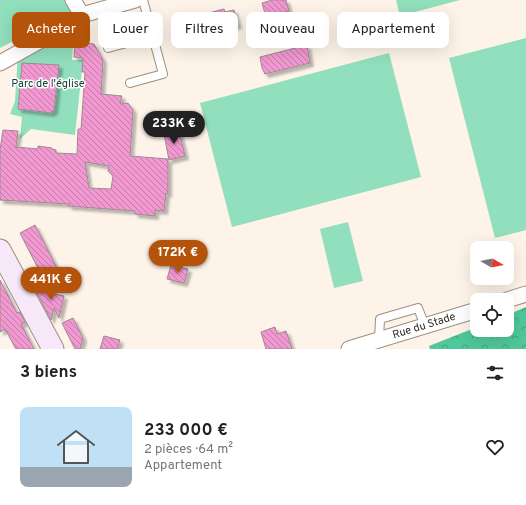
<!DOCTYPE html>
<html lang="fr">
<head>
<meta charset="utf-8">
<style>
	body { margin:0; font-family:Overpass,sans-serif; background:#f6f6f6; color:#222; height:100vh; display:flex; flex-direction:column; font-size:15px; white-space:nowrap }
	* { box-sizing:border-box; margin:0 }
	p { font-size:13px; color:#767676 }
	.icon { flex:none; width:22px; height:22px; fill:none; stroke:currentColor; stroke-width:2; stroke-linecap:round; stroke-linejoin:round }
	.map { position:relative; height:349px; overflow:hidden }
	.details { display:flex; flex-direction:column; background:#fff; flex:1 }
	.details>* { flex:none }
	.banner { position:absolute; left:12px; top:12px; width:502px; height:36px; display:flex; gap:8px }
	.needle { width:26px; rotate:99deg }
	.tools { position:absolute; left:470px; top:241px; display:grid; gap:8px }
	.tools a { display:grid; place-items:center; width:44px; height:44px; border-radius:8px; background:#fff; box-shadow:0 4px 16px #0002; font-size:20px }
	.price { position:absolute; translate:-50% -34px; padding:0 9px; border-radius:14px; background:#b45309; color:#fff; font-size:13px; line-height:26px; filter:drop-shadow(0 1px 2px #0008) }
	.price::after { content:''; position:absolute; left:50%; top:24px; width:12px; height:9px; margin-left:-6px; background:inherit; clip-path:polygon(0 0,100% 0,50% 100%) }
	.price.active { background:#222; color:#fff }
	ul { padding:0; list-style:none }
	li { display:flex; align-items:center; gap:12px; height:100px; padding:0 20px }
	li span { display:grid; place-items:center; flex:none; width:112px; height:80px; border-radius:8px; color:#555 }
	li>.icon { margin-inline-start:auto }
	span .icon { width:48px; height:48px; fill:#fffc; stroke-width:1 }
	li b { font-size:17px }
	h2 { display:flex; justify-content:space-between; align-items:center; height:48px; padding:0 20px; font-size:17px }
	.pill { padding:0 14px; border-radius:8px; background:#fff; box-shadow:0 4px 16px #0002; font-size:14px; line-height:36px }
	.pill.active { background:#b45309; color:#fff }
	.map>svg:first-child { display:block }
	.forest { fill:url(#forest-crowns) }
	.green { fill:#91dfbc }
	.building { fill:url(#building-back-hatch); stroke:#9d8995; fill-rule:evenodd; filter:url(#shadow) }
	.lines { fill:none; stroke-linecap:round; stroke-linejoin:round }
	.service-casing { stroke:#9e8f7e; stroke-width:10 }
	.minor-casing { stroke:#9e8f7e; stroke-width:17 }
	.secondary-casing { stroke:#9e8f7e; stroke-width:23 }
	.service { stroke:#fff; stroke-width:8 }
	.minor { stroke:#fff; stroke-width:15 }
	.secondary { stroke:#f6e7f9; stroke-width:21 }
	.labels { text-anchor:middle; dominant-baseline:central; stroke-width:3; stroke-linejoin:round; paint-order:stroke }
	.park-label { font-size:11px; fill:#114330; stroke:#fff }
	.street-label { font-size:11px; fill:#302a23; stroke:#fff }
</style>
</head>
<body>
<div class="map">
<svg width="526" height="349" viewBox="0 0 526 349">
	<defs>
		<pattern id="forest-crowns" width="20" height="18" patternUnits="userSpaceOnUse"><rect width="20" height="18" fill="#50c899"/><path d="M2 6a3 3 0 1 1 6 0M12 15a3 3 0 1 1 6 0" fill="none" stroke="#43a37c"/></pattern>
		<pattern id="building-back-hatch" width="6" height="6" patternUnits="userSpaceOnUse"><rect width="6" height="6" fill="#f198d1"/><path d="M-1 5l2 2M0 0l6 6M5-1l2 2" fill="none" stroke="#c47ca9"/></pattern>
		<filter id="shadow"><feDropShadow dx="3.5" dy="3.5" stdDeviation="1" flood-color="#0004"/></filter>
	</defs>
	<rect width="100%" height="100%" fill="#fdf3e8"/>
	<polygon class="forest" points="526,307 526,349 430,349 429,346 477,327 477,330 507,330 507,315"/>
	<g class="green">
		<polygon points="0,0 67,0 72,11 0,48"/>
		<polygon points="396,0 460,0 400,16"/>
		<polygon points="75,24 72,60 83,60 75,135 31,129 20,139 22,117 10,114 15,101 18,54"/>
		<polygon points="526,38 526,230 495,238 449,58"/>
		<polygon points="389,53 421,177 232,227 200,103"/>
		<polygon points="348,222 363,281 334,288 320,229"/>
	</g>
	<g class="building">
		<polygon points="272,0 286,0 289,11 266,17 262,3"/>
		<polygon points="224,9 225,12 234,10 238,25 179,41 174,22"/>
		<path d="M75,42L94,44L103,60L101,94L122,96L120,104L128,103L133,110L130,156L168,159V194L166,193L164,211L155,210V216L135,214V211L68,206L70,204L0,200V150L3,130L18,131L16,147L38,149V146L52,148V149L56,150V153L77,154L78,129H81L85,72H82L83,58L74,57ZM85,162L109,166L108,171L113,176L111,189L89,188Z"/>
		<polygon points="307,45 310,63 265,74 262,68 260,57"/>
		<polygon points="22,63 59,65 54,111 52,111 52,113 18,109"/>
		<polygon points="179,131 185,156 169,160 164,134"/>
		<polygon points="35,225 59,272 44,280 20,233"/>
		<polygon points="171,265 188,269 184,283 167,279"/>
		<polygon points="0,280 17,313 20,312 25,322 21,324 34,349 16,349 5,329 0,332"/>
		<polygon points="50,286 54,294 64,296 59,318 54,308 51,320 37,293"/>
		<polygon points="73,318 83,338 80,349 75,349 62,323"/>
		<polygon points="275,327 277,334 286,331 292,349 266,349 261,332"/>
		<polygon points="104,336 120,340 117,349 100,349"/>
	</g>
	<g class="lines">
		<g class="service-casing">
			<g id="service">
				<polyline points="108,48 153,36"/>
				<polyline points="130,83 163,74 143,0"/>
				<polyline points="379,340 380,319 418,308 425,326"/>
			</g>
		</g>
		<g class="minor-casing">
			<g id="minor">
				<polyline points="73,0 82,15"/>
				<polyline points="0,63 77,20 82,15 135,0"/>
				<polyline points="507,300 526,294"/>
				<polyline points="349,349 477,310"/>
			</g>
		</g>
		<g class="secondary-casing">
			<polyline id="secondary" points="0,250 53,349"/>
		</g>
		<use href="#service" class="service"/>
		<use href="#minor" class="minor"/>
		<use href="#secondary" class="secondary"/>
	</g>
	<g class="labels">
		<g class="park-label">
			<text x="48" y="84">Parc de l'église</text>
		</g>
		<g class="street-label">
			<text transform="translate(424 326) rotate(-17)">Rue du Stade</text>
		</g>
	</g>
</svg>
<div class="tools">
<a><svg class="needle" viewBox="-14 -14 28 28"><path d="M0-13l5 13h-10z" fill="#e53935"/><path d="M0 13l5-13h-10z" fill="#767676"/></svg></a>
<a><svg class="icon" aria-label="locate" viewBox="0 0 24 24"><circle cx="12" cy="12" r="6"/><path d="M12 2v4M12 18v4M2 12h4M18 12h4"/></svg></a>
</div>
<b class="price active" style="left:174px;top:145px">233K €</b>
<b class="price" style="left:178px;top:274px">172K €</b>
<b class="price" style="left:51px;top:301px">441K €</b>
<div class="banner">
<a class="pill active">Acheter</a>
<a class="pill">Louer</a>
<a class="pill">Filtres</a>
<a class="pill">Nouveau</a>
<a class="pill">Appartement</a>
</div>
</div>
<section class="details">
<h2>3 biens<svg class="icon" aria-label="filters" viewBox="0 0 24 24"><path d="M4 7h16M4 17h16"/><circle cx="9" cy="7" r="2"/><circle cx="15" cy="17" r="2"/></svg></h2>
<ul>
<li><span style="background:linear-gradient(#bfe0f5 75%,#9aa5b1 0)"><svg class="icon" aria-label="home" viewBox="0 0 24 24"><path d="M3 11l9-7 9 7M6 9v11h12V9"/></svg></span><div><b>233 000 €</b><p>2 pièces · 64 m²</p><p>Appartement</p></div><svg class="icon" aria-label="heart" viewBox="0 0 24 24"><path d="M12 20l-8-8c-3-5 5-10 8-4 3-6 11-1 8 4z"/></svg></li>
</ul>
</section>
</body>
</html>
